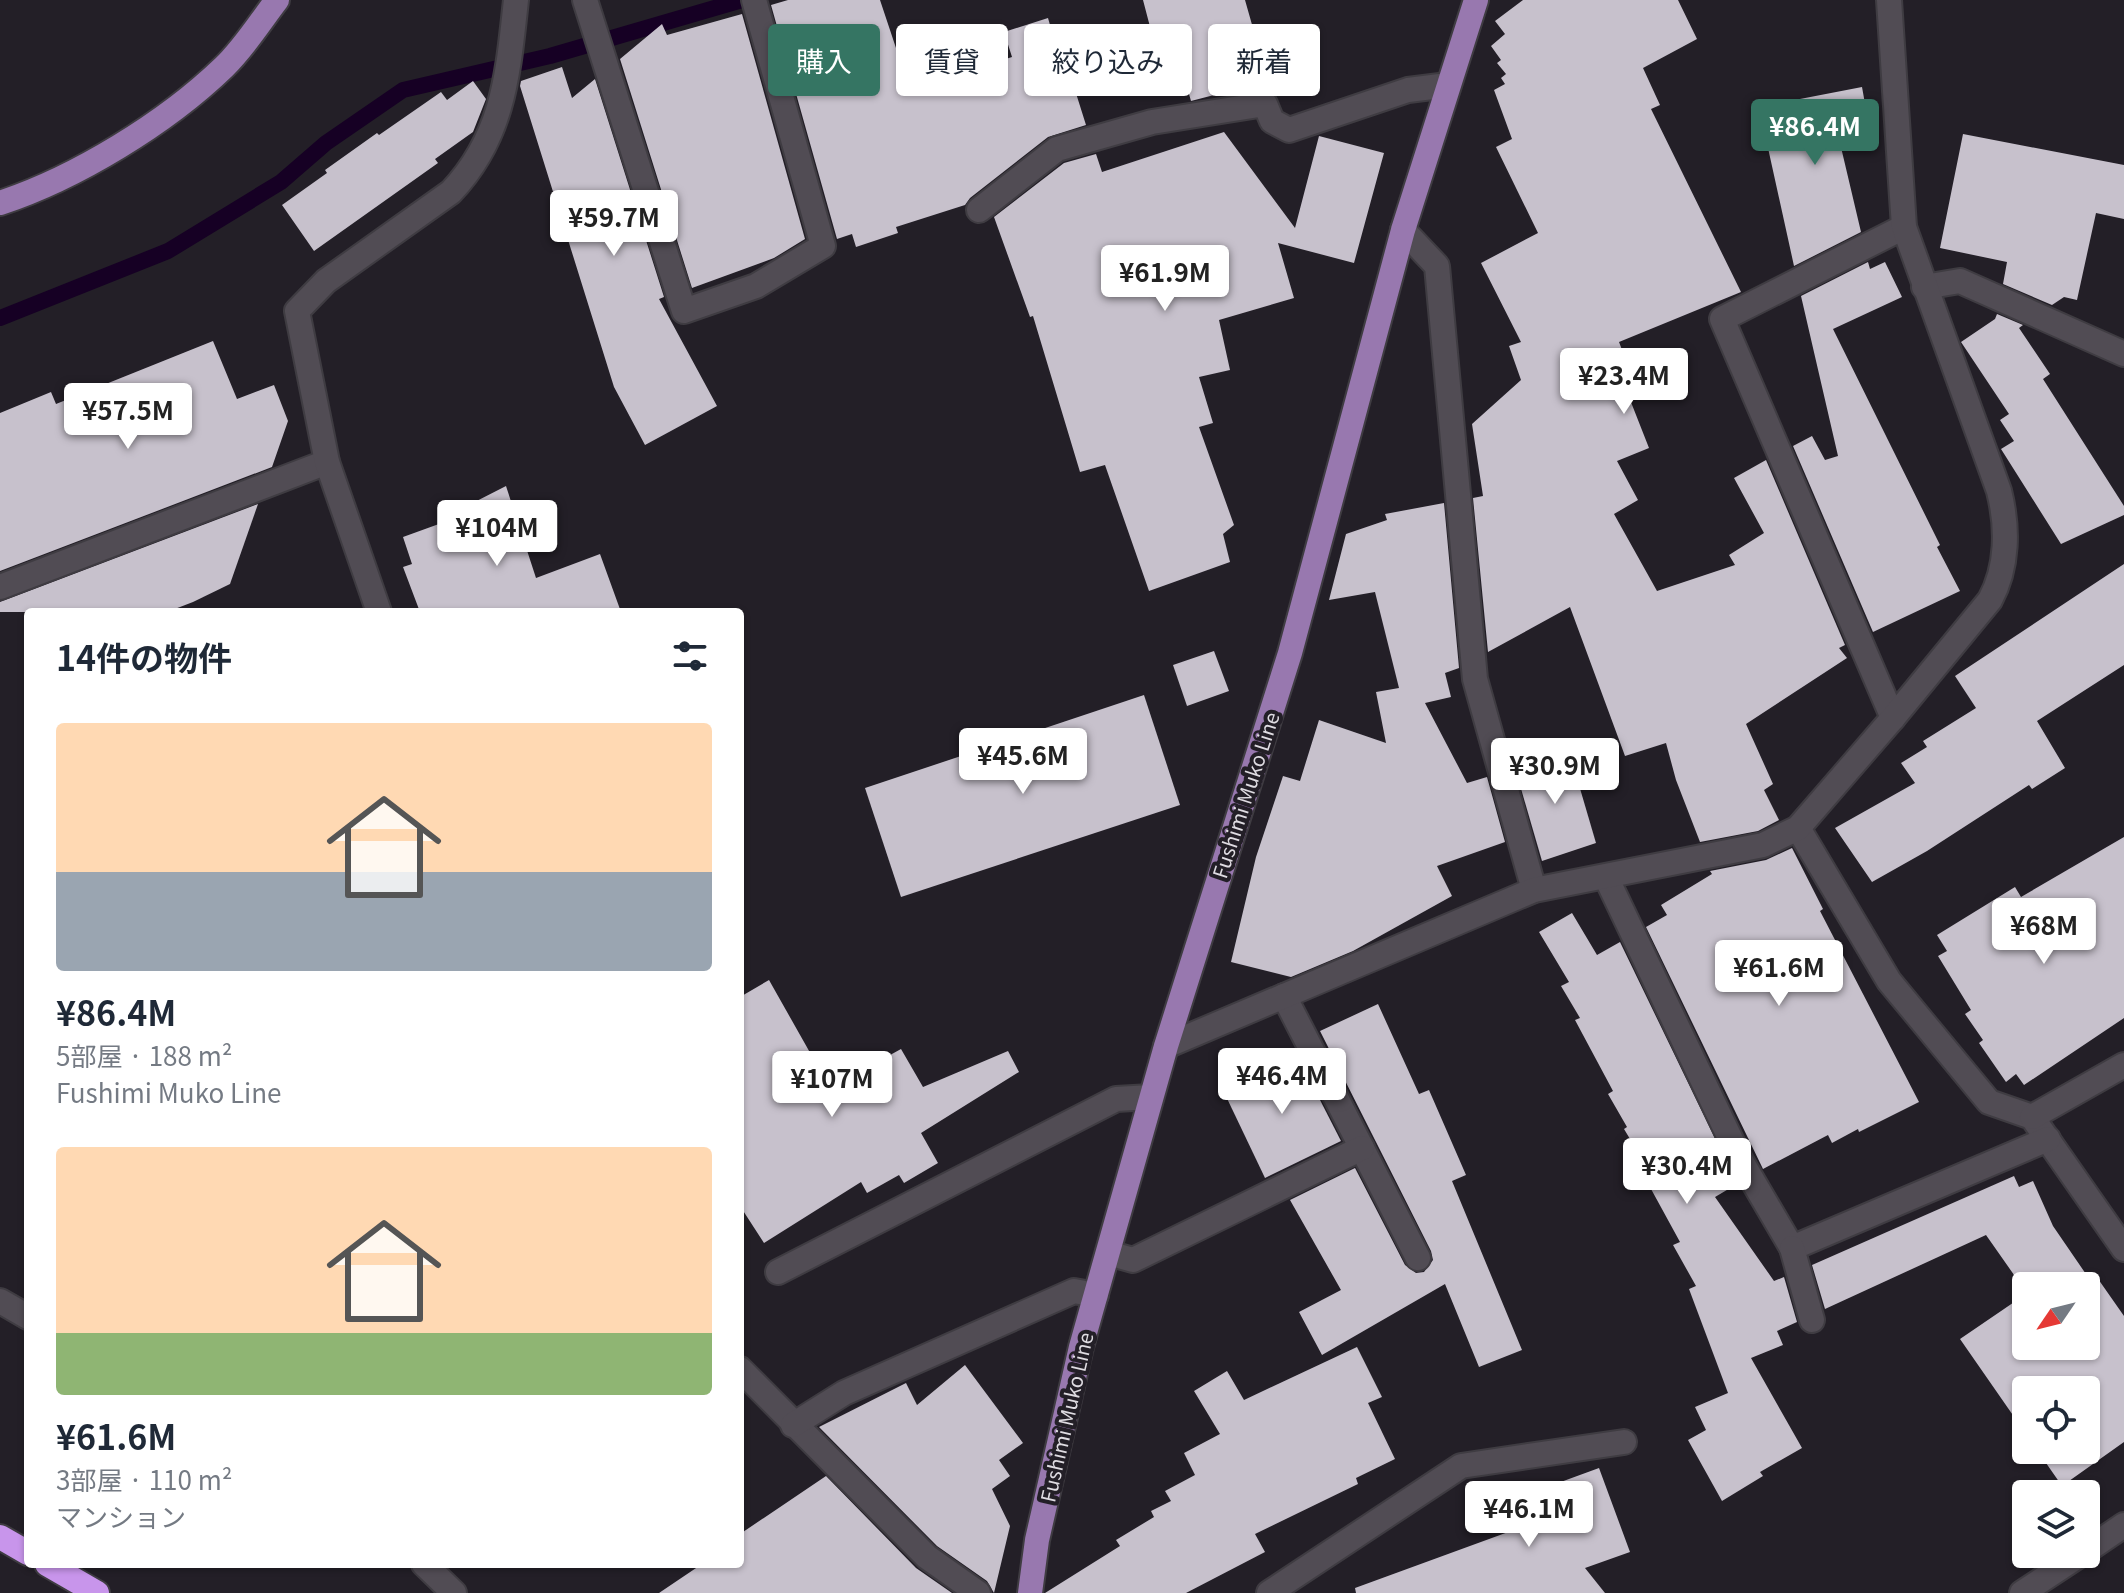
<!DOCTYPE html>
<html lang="ja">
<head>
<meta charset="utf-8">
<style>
	body { margin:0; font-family:Georgia,"Noto Sans JP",serif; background:#f6f6f7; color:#1f2937; height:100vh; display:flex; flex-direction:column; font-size:30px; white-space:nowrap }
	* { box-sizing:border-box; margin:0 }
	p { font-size:26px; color:#747a83 }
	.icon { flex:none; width:44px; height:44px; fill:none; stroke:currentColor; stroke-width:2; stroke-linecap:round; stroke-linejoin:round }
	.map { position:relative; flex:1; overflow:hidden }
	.panel { position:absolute; left:24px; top:608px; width:720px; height:960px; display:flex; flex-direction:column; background:#fff; border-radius:8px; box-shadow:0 2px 6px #0004 }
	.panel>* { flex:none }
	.guide { position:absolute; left:768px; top:24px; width:760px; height:72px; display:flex; gap:16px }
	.needle { width:52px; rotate:235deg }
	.tools { position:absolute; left:2012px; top:1272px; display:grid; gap:16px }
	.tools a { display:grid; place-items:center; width:88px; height:88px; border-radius:8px; background:#fff; box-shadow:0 2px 6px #0004; font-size:40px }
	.price { position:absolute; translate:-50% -68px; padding:0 18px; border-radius:8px; background:#fff; color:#222; font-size:26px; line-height:52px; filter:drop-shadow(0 2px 4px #0008) }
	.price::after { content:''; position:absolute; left:50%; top:48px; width:24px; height:18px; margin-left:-12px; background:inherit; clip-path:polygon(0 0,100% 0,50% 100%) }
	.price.current { background:#357563; color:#fff }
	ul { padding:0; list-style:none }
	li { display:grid; align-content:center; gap:16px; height:424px; padding:0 32px }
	li span { display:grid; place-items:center; height:248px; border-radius:8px; color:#555 }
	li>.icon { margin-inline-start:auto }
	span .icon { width:144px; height:144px; fill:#fffc; stroke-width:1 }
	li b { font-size:34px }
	h2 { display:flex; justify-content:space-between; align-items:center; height:96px; padding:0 32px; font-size:34px }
	.tag { padding:0 28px; border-radius:8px; background:#fff; box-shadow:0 2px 6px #0004; font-size:28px; line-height:72px }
	.tag.current { background:#357563; color:#fff }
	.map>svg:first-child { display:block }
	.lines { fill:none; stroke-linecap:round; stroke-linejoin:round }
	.stream { stroke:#160024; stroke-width:16 }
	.building { fill:#c7c1cc }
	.minor-casing { stroke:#3f3c42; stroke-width:28 }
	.major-casing { stroke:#3f3c42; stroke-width:28 }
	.highway-casing { stroke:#3f3c42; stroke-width:28 }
	.minor { stroke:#514c54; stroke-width:24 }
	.major { stroke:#9878af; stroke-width:24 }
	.highway { stroke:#c895eb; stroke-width:24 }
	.labels { text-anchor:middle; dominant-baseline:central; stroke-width:8; stroke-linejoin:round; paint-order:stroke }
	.street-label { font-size:20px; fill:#dfdce2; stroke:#231f27 }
</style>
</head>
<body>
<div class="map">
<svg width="2124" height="1593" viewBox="0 0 2124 1593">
	<rect width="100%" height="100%" fill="#231f27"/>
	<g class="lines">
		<polyline class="stream" points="0,318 168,251 281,182 326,143 403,90 550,56 742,0"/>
	</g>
	<g class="building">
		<polygon points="788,0 880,0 905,75 915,72 920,86 1012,57 1004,32 1048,18 1058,53 1063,52 1086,125 1048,137 970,198 965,205 896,227 898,233 856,247 852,234 837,239 771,5"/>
		<polygon points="1143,0 1245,0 1268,81 1191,101 1179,59 1160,65"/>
		<polygon points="1523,0 1678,0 1697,39 1643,68 1660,105 1651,109 1741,292 1619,342 1637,389 1627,392 1649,448 1617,461 1638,500 1614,514 1657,591 1735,565 1729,555 1764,533 1734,478 1766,460 1845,645 1839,648 1847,658 1746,724 1773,784 1764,790 1779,820 1758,831 1700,842 1676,780 1666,743 1625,756 1570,607 1488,652 1473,498 1483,496 1472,424 1521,380 1509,346 1521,342 1481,263 1538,233 1496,147 1512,139 1494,90 1505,84 1501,78 1506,74 1497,63 1501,60 1491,46 1505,34 1495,21"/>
		<polygon points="742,14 805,239 774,258 692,288 620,59 662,24 667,35"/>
		<polygon points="562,67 572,98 595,79 664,297 659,299 717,406 645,445 614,387 520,86 521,81"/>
		<polygon points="473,81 486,99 473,132 435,159 438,163 314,251 282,205 327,173 325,170 377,133 379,135 441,92 447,100"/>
		<polygon points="1862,87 1871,137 1840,143 1861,232 1794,266 1759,107"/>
		<polygon points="1224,132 1295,228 1319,136 1384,153 1354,263 1278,243 1294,298 1219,320 1230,370 1199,377 1213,423 1199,427 1234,525 1223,534 1230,562 1149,591 1105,465 1080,472 1033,316 1030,317 994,217 1064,163 1096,154 1102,172"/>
		<polygon points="1963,134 2124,165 2124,219 2096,213 2077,300 2064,297 2052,305 2003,284 2007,262 1940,248"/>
		<polygon points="1868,262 1870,269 1885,262 1902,297 1833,329 1940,545 1937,547 1960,591 1873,632 1793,446 1812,436 1825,460 1838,456 1801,296"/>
		<polygon points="1997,314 2023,325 2019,328 2050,374 2043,379 2124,506 2124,515 2061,544 2001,449 2014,441 2000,420 2009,414 1961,342 1995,319"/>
		<polygon points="213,341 237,399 274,385 288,421 272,467 0,571 0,413 51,392 56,404"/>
		<polygon points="506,486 536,578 600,554 621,612 420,612 403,567 412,564 403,537 461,516 459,510"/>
		<polygon points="1444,503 1459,668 1445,673 1451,697 1425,703 1467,783 1487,777 1505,842 1437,866 1452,896 1353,951 1291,977 1231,962 1256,857 1283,776 1300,781 1319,720 1386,743 1376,692 1399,688 1375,592 1329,600 1346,534 1387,520 1385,514"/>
		<polygon points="258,504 230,584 193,602 167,612 0,612 0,602"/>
		<polygon points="2124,564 2124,665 2037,721 2065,768 2032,789 2029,785 1927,851 1872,882 1835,828 1915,783 1901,763 1927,747 1923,741 1976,708 1955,676"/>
		<polygon points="1214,651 1229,691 1187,706 1173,665"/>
		<polygon points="1144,695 1180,805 901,897 865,788"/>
		<polygon points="1569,751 1596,843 1542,861 1515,768"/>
		<polygon points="2124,837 2124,1018 2024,1085 2016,1074 2006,1082 1979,1043 1983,1040 1965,1014 1971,1010 1938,956 1947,951 1937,935 2015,887 2021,897"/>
		<polygon points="1792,848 1823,909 1820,911 1919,1102 1859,1132 1858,1129 1832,1143 1828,1135 1763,1169 1646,927 1667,915 1661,905 1712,874 1710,871 1766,860"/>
		<polygon points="1572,913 1597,955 1620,942 1737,1184 1715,1197 1774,1281 1784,1277 1797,1322 1777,1331 1783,1345 1751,1358 1802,1448 1760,1472 1763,1476 1722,1501 1688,1440 1706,1430 1695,1407 1728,1393 1689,1289 1696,1286 1673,1245 1680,1242 1639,1167 1645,1164 1624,1129 1627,1127 1608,1094 1613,1091 1575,1020 1580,1018 1561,986 1569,982 1539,932"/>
		<polygon points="769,980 830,1088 901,1049 923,1087 1008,1051 1019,1072 921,1133 938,1163 904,1183 899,1175 867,1193 861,1182 764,1243 740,1206 740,997"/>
		<polygon points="1378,1004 1419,1094 1429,1090 1466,1175 1452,1181 1522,1350 1479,1367 1445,1284 1322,1355 1299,1312 1341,1290 1290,1200 1355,1168 1405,1265 1416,1273 1424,1272 1433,1260 1431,1251 1320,1031"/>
		<polygon points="1297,1055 1341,1141 1265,1178 1223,1090"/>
		<polygon points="2014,1176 2019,1187 2033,1181 2053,1226 2090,1280 2096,1276 2124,1316 2124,1442 2062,1486 2037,1450 2086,1450 2086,1390 2026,1390 2026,1434 1960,1339 2026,1294 2026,1346 2086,1346 2086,1286 2026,1286 2026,1292 1986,1235 1825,1309 1812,1265"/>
		<polygon points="1357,1347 1382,1397 1368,1403 1395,1459 1356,1478 1358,1484 1255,1534 1265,1552 1186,1593 1045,1593 1120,1546 1116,1540 1154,1517 1151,1511 1171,1501 1165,1491 1195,1475 1184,1453 1220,1434 1194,1391 1227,1371 1244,1400"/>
		<polygon points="965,1365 1023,1443 999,1460 1010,1476 992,1489 1010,1526 994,1593 987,1581 937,1546 819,1427 906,1383 917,1405"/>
		<polygon points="1599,1468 1630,1552 1585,1568 1605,1593 1356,1593 1355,1588 1538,1521 1528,1494"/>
		<polygon points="826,1476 916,1568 952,1593 659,1593 702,1564 740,1564 740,1534"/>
	</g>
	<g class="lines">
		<g class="minor-casing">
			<g id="minor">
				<polyline points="585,0 684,311 756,286 823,246 754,0"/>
				<polyline points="979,210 1057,149 1152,122 1265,104 1272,121 1289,130 1408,90 1448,85"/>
				<polyline points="1403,230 1437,266 1475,679 1534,890"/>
				<polyline points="1924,287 1960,281 2124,354"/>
				<polyline points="0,587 327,462"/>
				<path d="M379,612L327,462L297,311L326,281L451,192C504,136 508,73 516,0"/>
				<polyline points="1893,718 1722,319 1904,227"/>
				<polyline points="1798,828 1889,981 1989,1102 2032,1117 2124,1249"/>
				<polyline points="1606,877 1740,1159 1792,1248 2048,1139"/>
				<polyline points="1284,996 1418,1258"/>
				<path d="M1166,1046L1534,890L1763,845L1798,828L1893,718L1990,600C2008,567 2008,527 1999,491L1904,227L1889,0"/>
				<polyline points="2032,1117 2124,1065"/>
				<polyline points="1792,1248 1812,1320"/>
				<polyline points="1108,1253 1133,1260 1362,1148"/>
				<polyline points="778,1272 1116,1099 1151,1097"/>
				<polyline points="0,1301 28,1317"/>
				<polyline points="740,1369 927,1557 978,1593"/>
				<polyline points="793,1425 844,1393 1074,1291 1096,1295"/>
				<polyline points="2086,1551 2124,1525"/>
				<polyline points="424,1564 454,1593"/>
				<polyline points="1269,1593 1461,1466 1624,1442"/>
				<polyline points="2022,1593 2081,1554"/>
			</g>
		</g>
		<g class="major-casing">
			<g id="major">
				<path d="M0,203C76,178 166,123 224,67C244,48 260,22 277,0"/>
				<polyline points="1030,1593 1037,1540 1081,1347 1166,1046 1290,653 1403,230 1476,0"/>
			</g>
		</g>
		<g class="highway-casing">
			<g id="highway">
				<polyline points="0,1537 28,1553"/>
				<polyline points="47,1564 97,1593"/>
			</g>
		</g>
		<use href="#minor" class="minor"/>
		<use href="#major" class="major"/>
		<use href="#highway" class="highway"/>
	</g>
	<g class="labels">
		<g class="street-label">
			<text transform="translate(1245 795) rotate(-72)">Fushimi Muko Line</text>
			<text transform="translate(1066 1417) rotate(-77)">Fushimi Muko Line</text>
		</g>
	</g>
</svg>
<div class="tools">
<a><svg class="needle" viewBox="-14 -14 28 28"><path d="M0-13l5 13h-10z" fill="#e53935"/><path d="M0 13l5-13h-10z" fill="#747a83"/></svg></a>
<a><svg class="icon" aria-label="locate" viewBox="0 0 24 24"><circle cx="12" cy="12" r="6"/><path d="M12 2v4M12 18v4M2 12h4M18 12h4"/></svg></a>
<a><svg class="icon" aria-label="layers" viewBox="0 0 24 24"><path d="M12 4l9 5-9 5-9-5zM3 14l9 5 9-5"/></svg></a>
</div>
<b class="price current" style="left:1815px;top:167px">¥86.4M</b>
<b class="price" style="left:614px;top:258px">¥59.7M</b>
<b class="price" style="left:1165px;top:313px">¥61.9M</b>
<b class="price" style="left:1624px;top:416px">¥23.4M</b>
<b class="price" style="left:128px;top:451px">¥57.5M</b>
<b class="price" style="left:497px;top:568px">¥104M</b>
<b class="price" style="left:1023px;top:796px">¥45.6M</b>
<b class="price" style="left:1555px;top:806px">¥30.9M</b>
<b class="price" style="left:2044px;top:966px">¥68M</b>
<b class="price" style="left:1779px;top:1008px">¥61.6M</b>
<b class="price" style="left:1282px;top:1116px">¥46.4M</b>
<b class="price" style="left:832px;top:1119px">¥107M</b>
<b class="price" style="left:1687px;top:1206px">¥30.4M</b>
<b class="price" style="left:1529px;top:1549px">¥46.1M</b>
<div class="guide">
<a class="tag current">購入</a>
<a class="tag">賃貸</a>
<a class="tag">絞り込み</a>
<a class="tag">新着</a>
</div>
<section class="panel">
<h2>14件の物件<svg class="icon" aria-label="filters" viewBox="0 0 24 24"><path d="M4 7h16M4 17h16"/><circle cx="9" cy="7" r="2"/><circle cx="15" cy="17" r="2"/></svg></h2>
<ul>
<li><span style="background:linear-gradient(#ffd9b3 60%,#9aa5b1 0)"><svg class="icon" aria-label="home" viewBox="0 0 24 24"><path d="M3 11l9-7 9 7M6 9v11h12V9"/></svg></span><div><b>¥86.4M</b><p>5部屋 · 188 m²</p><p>Fushimi Muko Line</p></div></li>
<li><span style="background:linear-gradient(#ffd9b3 75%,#8fb573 0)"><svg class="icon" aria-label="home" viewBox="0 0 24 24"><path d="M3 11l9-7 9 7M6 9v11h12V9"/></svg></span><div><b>¥61.6M</b><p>3部屋 · 110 m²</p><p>マンション</p></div></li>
</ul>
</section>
</div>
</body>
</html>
